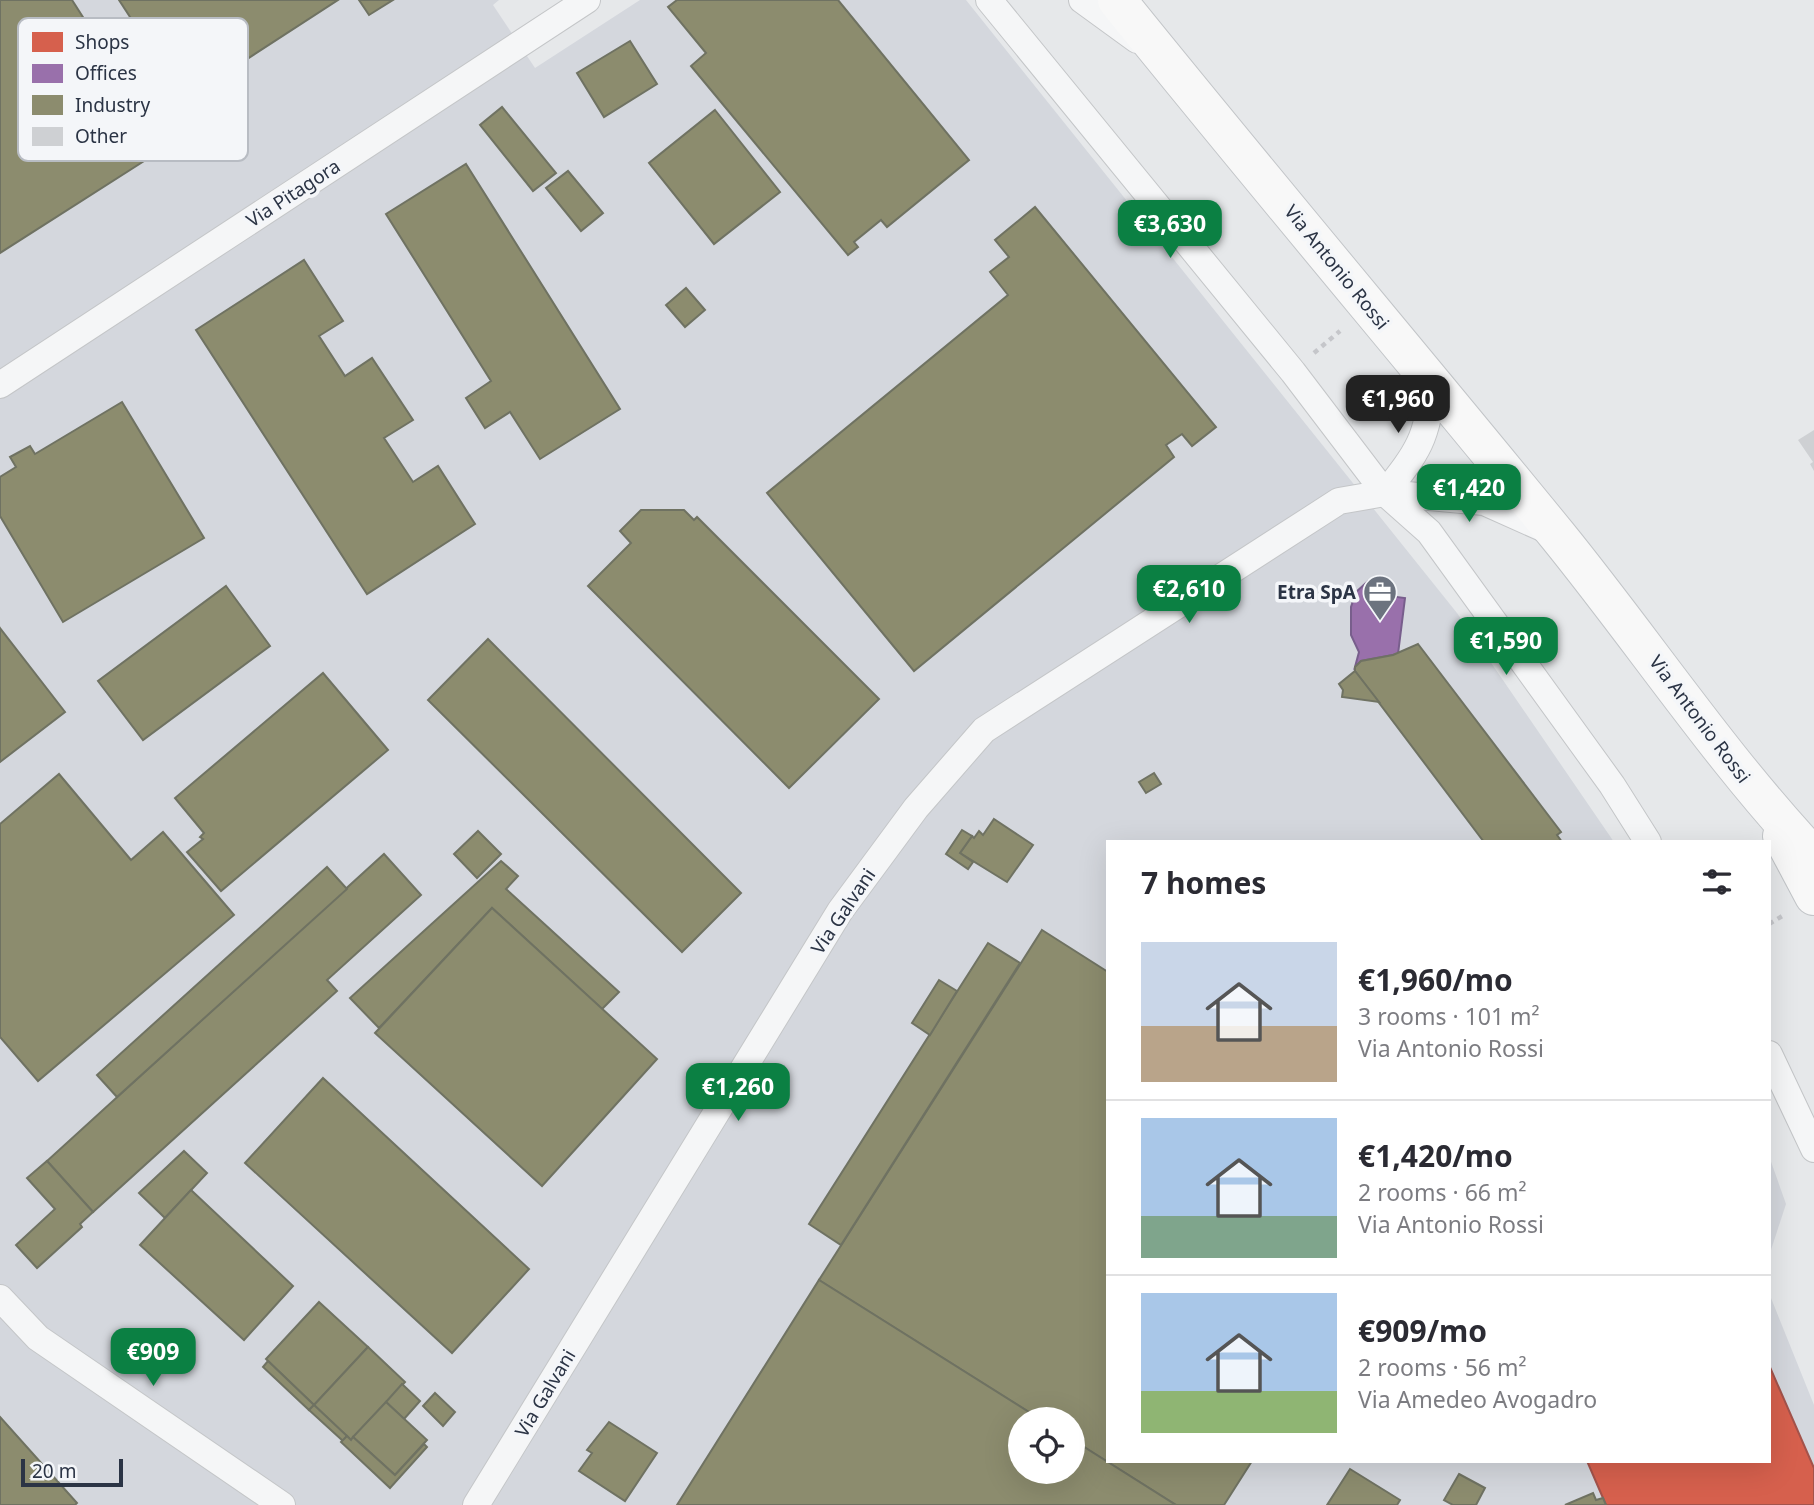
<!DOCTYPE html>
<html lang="en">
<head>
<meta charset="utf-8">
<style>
	body { margin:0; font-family:"Noto Sans",sans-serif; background:#f2f2f3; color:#2b2b33; height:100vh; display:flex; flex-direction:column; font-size:26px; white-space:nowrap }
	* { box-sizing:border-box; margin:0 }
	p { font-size:23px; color:#7c7c81 }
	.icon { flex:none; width:38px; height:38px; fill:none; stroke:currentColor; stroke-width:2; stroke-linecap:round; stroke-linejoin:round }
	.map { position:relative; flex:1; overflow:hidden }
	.side { position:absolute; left:1106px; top:840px; width:665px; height:623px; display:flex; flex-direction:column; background:#fff; border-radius:0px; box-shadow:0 7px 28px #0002 }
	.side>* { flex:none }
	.fabs { position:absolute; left:1008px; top:1407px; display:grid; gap:14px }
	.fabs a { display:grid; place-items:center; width:77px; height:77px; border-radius:50%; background:#fff; box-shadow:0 7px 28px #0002; font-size:35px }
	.scale { position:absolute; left:21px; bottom:18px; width:102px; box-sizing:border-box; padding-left:7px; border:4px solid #2b3445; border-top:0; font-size:19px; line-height:24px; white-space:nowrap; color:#2b3445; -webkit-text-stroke:5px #f4f6f9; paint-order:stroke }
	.price { position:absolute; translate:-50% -60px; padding:0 16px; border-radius:14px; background:#0b8043; color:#fff; font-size:23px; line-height:46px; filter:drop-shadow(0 2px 4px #0008) }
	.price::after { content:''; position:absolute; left:50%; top:42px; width:21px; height:16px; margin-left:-10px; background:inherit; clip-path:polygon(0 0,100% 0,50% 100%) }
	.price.active { background:#222; color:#fff }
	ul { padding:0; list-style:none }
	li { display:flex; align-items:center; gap:21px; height:175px; padding:0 35px }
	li+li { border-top:2px solid #e1e1e2 }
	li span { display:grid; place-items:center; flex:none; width:196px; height:140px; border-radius:0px; color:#555 }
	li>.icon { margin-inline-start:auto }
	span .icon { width:84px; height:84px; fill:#fffc; stroke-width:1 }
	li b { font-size:30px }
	h2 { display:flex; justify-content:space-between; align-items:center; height:84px; padding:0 35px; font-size:30px }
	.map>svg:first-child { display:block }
	.built { fill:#d4d7dd; fill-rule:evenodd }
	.shops { fill:#d6604d; stroke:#a3534b; stroke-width:2 }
	.offices { fill:#9970ab; stroke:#785e8c; stroke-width:2 }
	.industry { fill:#8c8c6e; stroke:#6f7262; stroke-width:2 }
	.building { fill:#ced0d3 }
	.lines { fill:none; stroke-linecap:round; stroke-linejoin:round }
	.street-casing { stroke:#c4c6c8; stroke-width:28 }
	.primary-casing { stroke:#c2c5c8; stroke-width:40 }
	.path { stroke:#c5c6ca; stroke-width:4.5; stroke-dasharray:5 5; stroke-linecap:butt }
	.street { stroke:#f5f6f7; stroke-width:26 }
	.primary { stroke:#f8f8f8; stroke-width:38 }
	.labels { text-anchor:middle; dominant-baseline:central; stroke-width:7; stroke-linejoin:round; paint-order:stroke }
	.street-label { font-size:19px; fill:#2b3445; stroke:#f4f6f9 }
	.poi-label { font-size:19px; font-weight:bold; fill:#2b3445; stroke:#f4f6f9; text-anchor:end }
	.key { fill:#f4f6f9; stroke:#b8bcc3; stroke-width:2 }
	.key-label { font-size:19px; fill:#2b3445 }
</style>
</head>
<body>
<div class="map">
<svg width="1814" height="1505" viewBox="0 0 1814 1505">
	<rect width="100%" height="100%" fill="#e6e8ea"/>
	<g class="built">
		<path d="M0,0H499L493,5L535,68L640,0H966L1457,613L1614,842H1108V1461H1769V1293L1814,1405V1505H0ZM1020,1419H1073V1472H1020Z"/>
		<polygon points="1769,1156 1786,1204 1769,1256"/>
	</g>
	<polygon class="shops" points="1769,1365 1814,1468 1814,1505 1606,1505 1587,1461 1769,1461"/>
	<polygon class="offices" points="1367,582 1366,593 1405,598 1398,654 1361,661 1355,667 1359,652 1351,635 1351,607 1356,592"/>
	<g class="industry">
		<polygon points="0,0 72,0 166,147 0,253"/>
		<polygon points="119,0 338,0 184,100"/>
		<polygon points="359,0 393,0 369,15"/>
		<polygon points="677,0 838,0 969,160 887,227 881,220 854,242 858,247 848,255 691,66 706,53 668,7"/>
		<polygon points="630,41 657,84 604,117 577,73"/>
		<polygon points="502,107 556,173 533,191 480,125"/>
		<polygon points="715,110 780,192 714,244 649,163"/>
		<polygon points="466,164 620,409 540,459 510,412 485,428 466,398 491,381 386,214"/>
		<polygon points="568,171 603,213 581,231 546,188"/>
		<polygon points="1035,207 1216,427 1192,446 1182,434 1166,445 1174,457 914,671 767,493 1008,295 990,272 1009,257 995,240"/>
		<polygon points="304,260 343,321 319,336 345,376 372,358 413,420 384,438 413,482 438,466 475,524 367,594 196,330"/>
		<polygon points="686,288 705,310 685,327 666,305"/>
		<polygon points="122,402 204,538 63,622 0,516 0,477 16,467 10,457 30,446 35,454"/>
		<polygon points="641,510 684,510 694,520 697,517 879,699 789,788 588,586 631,543 620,531"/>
		<polygon points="226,586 270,646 143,740 98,681"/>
		<polygon points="0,628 65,712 0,762"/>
		<polygon points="488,639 741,893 682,952 428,700"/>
		<polygon points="1418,644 1561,832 1557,835 1562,842 1484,842 1355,671 1355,667 1361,661 1393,655"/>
		<polygon points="1355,671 1379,702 1342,697 1343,690 1339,684"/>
		<polygon points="323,673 388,750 221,891 187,852 203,839 200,837 204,833 175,798"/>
		<polygon points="1154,773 1161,784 1146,793 1139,782"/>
		<polygon points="59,774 131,860 163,832 234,915 38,1081 0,1037 0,824"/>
		<polygon points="994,819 1033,845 1007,882 960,853 972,836 974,838 979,831 983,835"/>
		<polygon points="962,830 972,836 960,853 973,862 968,869 946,854"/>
		<polygon points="478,831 501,854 477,878 454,854"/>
		<polygon points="384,854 421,895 327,980 337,991 93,1212 47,1161"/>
		<polygon points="501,861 518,876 506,889 619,992 602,1009 492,908 379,1028 350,998"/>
		<polygon points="327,867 347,889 117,1097 97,1075"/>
		<polygon points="492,908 657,1059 542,1186 375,1033"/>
		<polygon points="1042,930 1108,972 1108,1461 1252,1461 1224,1505 1176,1505 1073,1440 1073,1419 1040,1419 819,1280"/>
		<polygon points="988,943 1020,963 841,1245 809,1224"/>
		<polygon points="939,980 957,991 930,1035 912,1023"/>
		<polygon points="323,1078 529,1269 452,1353 245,1163"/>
		<polygon points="184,1151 207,1173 165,1218 139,1193"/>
		<polygon points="47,1161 93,1212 80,1224 82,1227 37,1268 16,1245 55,1209 27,1178"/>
		<polygon points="191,1190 293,1286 244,1340 140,1245"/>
		<polygon points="819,1280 1040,1419 1020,1419 1020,1472 1073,1472 1073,1440 1176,1505 677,1505"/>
		<polygon points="319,1302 368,1347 314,1405 266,1359"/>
		<polygon points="368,1347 405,1382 351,1440 314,1405"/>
		<polygon points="268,1361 314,1405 309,1410 263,1367"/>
		<polygon points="402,1384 420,1401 404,1419 386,1402"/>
		<polygon points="435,1393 455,1412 443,1426 423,1406"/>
		<polygon points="386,1402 427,1440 395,1475 353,1437"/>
		<polygon points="314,1405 347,1436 343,1441 309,1410"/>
		<polygon points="0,1417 77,1503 75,1505 0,1505"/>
		<polygon points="609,1422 657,1453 625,1501 579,1471 592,1453 587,1450"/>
		<polygon points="347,1436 351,1440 353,1437 395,1475 424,1444 427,1447 390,1488 341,1442"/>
		<polygon points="1350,1469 1400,1500 1397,1505 1327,1505"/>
		<polygon points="1459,1474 1485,1488 1476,1505 1453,1505 1444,1500"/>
		<polygon points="1593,1493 1596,1500 1603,1498 1606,1505 1565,1505"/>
	</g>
	<polygon class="building" points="1814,430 1814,471 1810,464 1813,462 1798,440"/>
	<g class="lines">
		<g class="street-casing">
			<g id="street">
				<polyline points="989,0 1293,372 1385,493 1429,532 1612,785 1648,842"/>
				<polyline points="1082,0 1137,40"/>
				<polyline points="0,385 587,0"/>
				<path d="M1385,493C1417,453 1429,437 1432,384"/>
				<polyline points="1769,1054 1814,1149"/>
				<polyline points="0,1298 38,1338 282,1505"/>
				<polyline points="476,1505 840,911 916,808 984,730 1339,501 1385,493 1484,502 1549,531"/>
			</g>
		</g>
		<g class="primary-casing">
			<g id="primary">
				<path d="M1117,0C1262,180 1412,357 1558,536C1644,642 1720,757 1814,857"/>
				<polyline points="1782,836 1814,896"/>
			</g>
		</g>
		<g class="path">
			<polyline points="1314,353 1340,331"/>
			<polyline points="1769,924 1784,915"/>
		</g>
		<use href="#street" class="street"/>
		<use href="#primary" class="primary"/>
	</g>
	<defs>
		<g id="office-pin" transform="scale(1.75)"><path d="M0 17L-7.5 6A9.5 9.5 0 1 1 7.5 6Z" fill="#6c737f" stroke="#f4f6f9"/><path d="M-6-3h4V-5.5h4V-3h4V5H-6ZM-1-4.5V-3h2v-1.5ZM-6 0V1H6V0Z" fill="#fff"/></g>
	</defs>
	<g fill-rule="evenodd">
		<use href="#office-pin" x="1380" y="592"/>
	</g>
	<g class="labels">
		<g class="street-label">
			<text transform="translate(293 193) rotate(-33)">Via Pitagora</text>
			<text transform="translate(1337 267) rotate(51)">Via Antonio Rossi</text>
			<text transform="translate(1700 719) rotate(53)">Via Antonio Rossi</text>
			<text transform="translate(843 911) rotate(-56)">Via Galvani</text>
			<text transform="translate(545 1393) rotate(-59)">Via Galvani</text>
		</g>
		<g class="poi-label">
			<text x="1356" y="592">Etra SpA</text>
		</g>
	</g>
	<rect x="18" y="18" width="230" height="143" rx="10" class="key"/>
	<rect x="32" y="32" width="31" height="20" fill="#d6604d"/>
	<rect x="32" y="64" width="31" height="19" fill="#9970ab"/>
	<rect x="32" y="95" width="31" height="20" fill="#8c8c6e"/>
	<rect x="32" y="127" width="31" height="19" fill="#ced0d3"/>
	<g class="key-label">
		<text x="75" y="49">Shops</text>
		<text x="75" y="80">Offices</text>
		<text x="75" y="112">Industry</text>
		<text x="75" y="143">Other</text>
	</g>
</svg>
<div class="fabs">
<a><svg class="icon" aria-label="locate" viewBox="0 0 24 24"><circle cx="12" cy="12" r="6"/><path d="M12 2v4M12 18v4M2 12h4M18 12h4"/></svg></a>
</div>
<div class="scale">20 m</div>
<b class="price" style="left:1170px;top:260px">€3,630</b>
<b class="price active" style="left:1398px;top:435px">€1,960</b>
<b class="price" style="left:1469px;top:524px">€1,420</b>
<b class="price" style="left:1189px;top:625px">€2,610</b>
<b class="price" style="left:1506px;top:677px">€1,590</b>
<b class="price" style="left:738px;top:1123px">€1,260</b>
<b class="price" style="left:153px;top:1388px">€909</b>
<section class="side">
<h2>7 homes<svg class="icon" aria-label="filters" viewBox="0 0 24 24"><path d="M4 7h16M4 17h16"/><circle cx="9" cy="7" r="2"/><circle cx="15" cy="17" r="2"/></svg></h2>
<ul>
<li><span style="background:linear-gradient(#c9d6e8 60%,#b9a48a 0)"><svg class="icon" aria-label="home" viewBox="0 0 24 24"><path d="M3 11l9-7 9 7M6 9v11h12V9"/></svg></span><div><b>€1,960/mo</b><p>3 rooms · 101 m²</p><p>Via Antonio Rossi</p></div></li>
<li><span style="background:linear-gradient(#a9c7e8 70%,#7fa58c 0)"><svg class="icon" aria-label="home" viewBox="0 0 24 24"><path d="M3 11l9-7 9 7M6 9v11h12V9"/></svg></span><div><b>€1,420/mo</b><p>2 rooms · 66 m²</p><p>Via Antonio Rossi</p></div></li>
<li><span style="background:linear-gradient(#a9c7e8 70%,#8fb573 0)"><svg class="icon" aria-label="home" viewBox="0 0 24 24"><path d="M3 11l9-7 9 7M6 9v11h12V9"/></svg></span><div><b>€909/mo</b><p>2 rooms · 56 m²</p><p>Via Amedeo Avogadro</p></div></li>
</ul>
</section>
</div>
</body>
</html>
